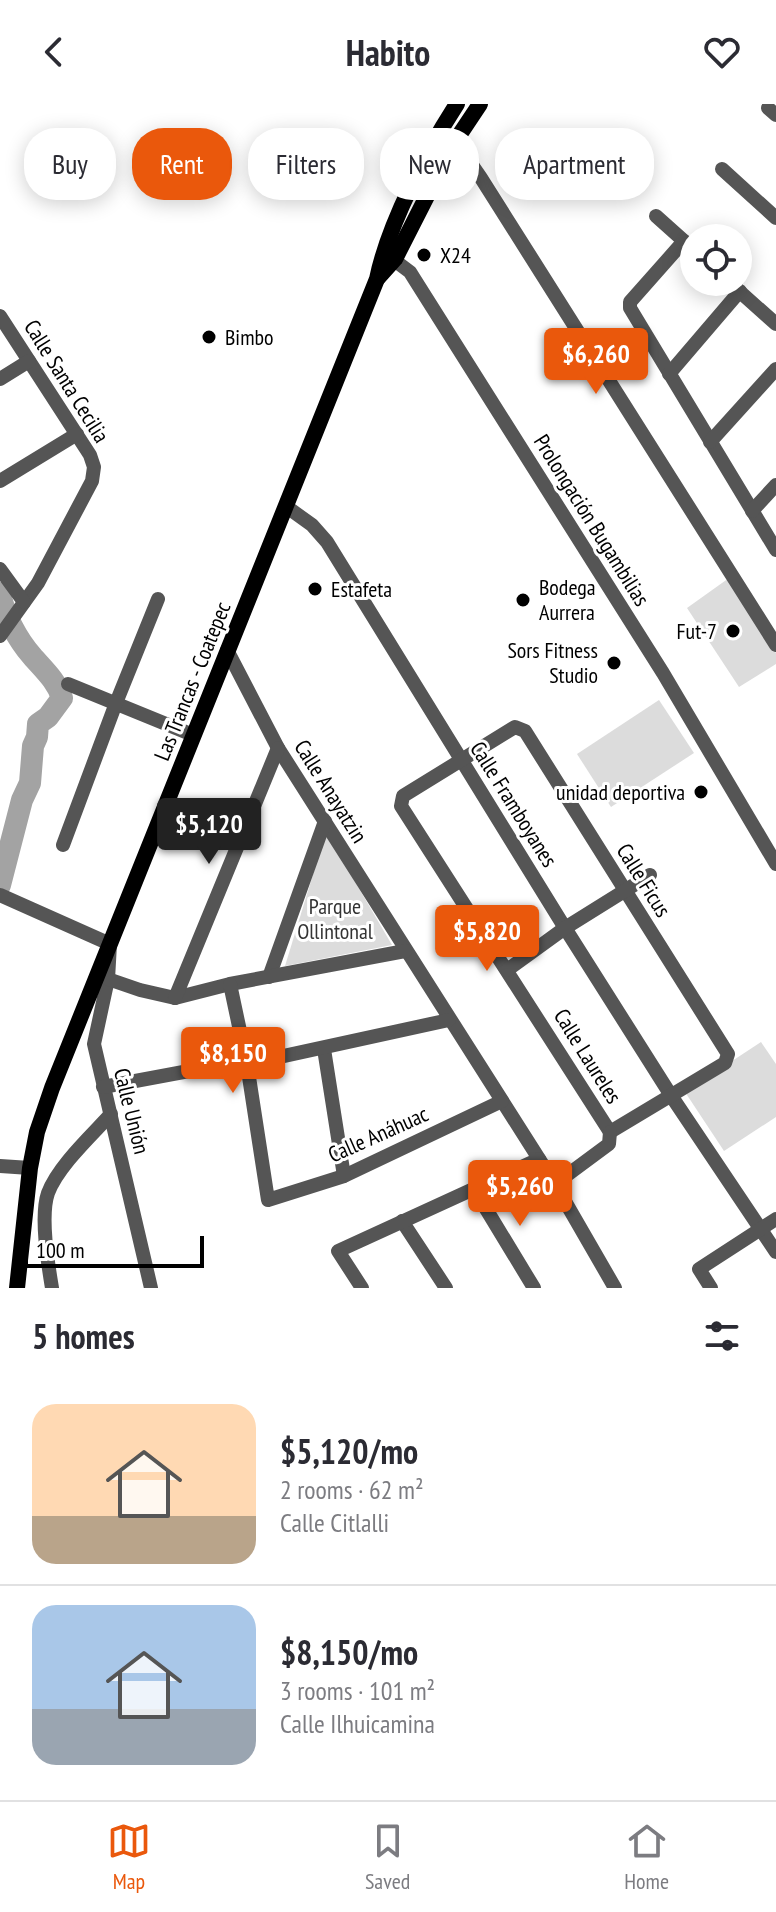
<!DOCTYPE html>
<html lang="en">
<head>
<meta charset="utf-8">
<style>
	body { margin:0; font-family:"PT Sans Narrow",sans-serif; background:#f2f2f3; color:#2b2b33; height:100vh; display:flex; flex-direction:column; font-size:30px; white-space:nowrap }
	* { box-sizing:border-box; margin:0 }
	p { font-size:26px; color:#7c7c81 }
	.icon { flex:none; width:44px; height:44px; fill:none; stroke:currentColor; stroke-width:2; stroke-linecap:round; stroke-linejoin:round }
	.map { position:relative; height:1184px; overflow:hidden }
	.side { display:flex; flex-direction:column; background:#fff; flex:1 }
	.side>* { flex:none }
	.guide { position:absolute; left:24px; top:24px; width:728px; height:72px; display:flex; gap:16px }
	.controls { position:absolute; left:680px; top:120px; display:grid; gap:16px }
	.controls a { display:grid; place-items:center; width:72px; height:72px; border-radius:50%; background:#fff; box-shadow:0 4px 20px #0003; font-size:40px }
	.scale { position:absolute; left:24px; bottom:20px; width:180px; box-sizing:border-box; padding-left:8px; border:4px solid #000; border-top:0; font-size:22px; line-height:28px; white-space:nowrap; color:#000; -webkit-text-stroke:6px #fff; paint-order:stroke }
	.price { position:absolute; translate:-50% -68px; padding:0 18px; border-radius:8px; background:#ea580c; color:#fff; font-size:26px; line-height:52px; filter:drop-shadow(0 2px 4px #0008) }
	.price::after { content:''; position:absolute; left:50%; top:48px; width:24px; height:18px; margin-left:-12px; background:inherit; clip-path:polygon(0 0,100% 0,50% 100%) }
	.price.selected { background:#222; color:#fff }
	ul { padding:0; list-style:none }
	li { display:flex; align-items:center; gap:24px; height:200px; padding:0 32px }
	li+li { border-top:2px solid #e1e1e2 }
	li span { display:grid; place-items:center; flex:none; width:224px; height:160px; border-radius:24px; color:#555 }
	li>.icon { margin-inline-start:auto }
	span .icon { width:96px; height:96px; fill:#fffc; stroke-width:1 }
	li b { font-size:34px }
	h2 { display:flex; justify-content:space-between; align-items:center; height:96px; padding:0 32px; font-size:34px }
	.chip { padding:0 28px; border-radius:32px; background:#fff; box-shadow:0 4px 20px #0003; font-size:28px; line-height:72px }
	.chip.selected { background:#ea580c; color:#fff }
	header { display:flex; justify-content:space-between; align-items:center; height:104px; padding:0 32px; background:#fff; font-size:36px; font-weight:600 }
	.tabs { display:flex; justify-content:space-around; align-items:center; height:112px; border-top:2px solid #e1e1e2; background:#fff; font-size:22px; color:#7c7c81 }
	.tabs a { display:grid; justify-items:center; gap:4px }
	.tabs .selected { color:#ea580c }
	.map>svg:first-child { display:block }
	.green { fill:#dcdcdc }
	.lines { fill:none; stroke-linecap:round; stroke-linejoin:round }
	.river { stroke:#a3a3a3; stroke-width:22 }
	.minor { stroke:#555; stroke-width:14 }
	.major { stroke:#000; stroke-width:16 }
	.poi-dot { fill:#000; stroke:#fff; stroke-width:3 }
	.labels { text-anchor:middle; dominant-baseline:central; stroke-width:6; stroke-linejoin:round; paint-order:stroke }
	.poi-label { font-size:22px; fill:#000; stroke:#fff; text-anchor:start }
	.street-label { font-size:22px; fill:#000; stroke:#fff }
	.park-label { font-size:22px; fill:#333; stroke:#fff }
</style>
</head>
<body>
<header><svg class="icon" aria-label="back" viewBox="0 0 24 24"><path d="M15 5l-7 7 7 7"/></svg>Habito<svg class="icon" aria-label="heart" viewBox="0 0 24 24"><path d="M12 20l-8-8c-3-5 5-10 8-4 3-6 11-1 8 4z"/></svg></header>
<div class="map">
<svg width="776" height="1184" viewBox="0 0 776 1184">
	<rect width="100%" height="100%" fill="#fff"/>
	<g class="green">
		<polygon points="729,474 776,549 776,560 739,583 687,504"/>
		<polygon points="659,596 694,649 611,703 577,650"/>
		<polygon points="326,728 392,841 285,862"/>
		<polygon points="761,938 776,960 776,1013 724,1047 685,988"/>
	</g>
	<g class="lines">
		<path class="river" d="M0,489C4,510 17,535 32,552C43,565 57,577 62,594L48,613L38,620L37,633L33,642L30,679L22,696L0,781"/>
		<g class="minor">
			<polyline points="768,4 776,11"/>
			<polyline points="446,31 461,45 481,74 776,541"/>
			<polyline points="722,65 776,114"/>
			<polyline points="656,112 694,146"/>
			<polyline points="684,137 630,198 630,204 776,446"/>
			<polyline points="386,150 410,168 415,176 663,569 776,760"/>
			<polyline points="729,178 776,220"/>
			<polyline points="0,212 90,351 94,363 92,377 38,479 0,532"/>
			<polyline points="669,270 740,187"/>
			<polyline points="0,275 29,257"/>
			<polyline points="710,338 776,265"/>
			<polyline points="0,377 77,330"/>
			<polyline points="287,403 312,421 327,438 565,824 672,993 776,1148"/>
			<polyline points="752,407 776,381"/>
			<polyline points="0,465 24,498"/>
			<polyline points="227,546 278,644 555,1080 615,1184"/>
			<polyline points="68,580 193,631"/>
			<polygon points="515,623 525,627 728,950 725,959 610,1028 401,702 403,692"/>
			<polyline points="63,741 116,599 158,495"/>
			<polyline points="0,791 110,840 108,875 94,940 151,1184"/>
			<polyline points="507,866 565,824 650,771"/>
			<polyline points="269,873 325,717"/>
			<polyline points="108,875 140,886 175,894 230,880 405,847"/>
			<polyline points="230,880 247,960 268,1096 344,1072 502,997"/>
			<polyline points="175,894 278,644"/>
			<polyline points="324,945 344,1072"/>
			<polyline points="247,960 449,916"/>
			<polyline points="103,983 205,964"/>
			<polyline points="0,1062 30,1064"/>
			<polyline points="555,1080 609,1040 610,1028"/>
			<polyline points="474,1085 534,1184"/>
			<polyline points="402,1117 446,1184"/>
			<path d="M52,1184C48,1160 40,1112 48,1089C58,1062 92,1031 111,1010"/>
			<polyline points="362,1184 338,1147 539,1055"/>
			<polyline points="711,1184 699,1165 776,1115"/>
		</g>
		<g class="major">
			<polyline points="378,174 395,155 454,39 480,0"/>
			<path d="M17,1184L30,1064L37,1028L52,984L377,175C388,121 427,46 457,0"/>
		</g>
	</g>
	<g class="poi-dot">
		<circle cx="424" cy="151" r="8"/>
		<circle cx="209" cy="233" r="8"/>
		<circle cx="315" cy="485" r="8"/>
		<circle cx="523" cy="496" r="8"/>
		<circle cx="733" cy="527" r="8"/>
		<circle cx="614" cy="559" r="8"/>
		<circle cx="701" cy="688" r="8"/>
	</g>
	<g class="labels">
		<g class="poi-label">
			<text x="440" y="151">X24</text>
			<text x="225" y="233">Bimbo</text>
			<text x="539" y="483">Bodega<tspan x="539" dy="25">Aurrera</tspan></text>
			<text x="331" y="485">Estafeta</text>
			<text x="717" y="527" text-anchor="end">Fut-7</text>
			<text x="598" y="546" text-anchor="end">Sors Fitness<tspan x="598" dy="25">Studio</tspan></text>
			<text x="685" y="688" text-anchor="end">unidad deportiva</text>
		</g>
		<g class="street-label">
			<text transform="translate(67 277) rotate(58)">Calle Santa Cecilia</text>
			<text transform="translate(592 416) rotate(58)">Prolongación Bugambilias</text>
			<text transform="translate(192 577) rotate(-68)">Las Trancas - Coatepec</text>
			<text transform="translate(331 687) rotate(58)">Calle Anayatzin</text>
			<text transform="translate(514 700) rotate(58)">Calle Framboyanes</text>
			<text transform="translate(644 776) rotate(58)">Calle Ficus</text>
			<text transform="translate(588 952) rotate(58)">Calle Laureles</text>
			<text transform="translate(132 1007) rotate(76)">Calle Unión</text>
			<text transform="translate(378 1030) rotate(-24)">Calle Anáhuac</text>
		</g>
		<g class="park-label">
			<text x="335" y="802">Parque<tspan x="335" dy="25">Ollintonal</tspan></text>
		</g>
	</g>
</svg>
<div class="controls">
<a><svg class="icon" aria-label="locate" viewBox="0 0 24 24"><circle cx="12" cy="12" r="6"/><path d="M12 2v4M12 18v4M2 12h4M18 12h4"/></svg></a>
</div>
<div class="scale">100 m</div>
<b class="price" style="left:596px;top:292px">$6,260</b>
<b class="price selected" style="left:209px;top:762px">$5,120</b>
<b class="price" style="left:487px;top:869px">$5,820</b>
<b class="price" style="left:233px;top:991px">$8,150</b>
<b class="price" style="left:520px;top:1124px">$5,260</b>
<div class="guide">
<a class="chip">Buy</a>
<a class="chip selected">Rent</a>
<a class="chip">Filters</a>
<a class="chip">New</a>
<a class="chip">Apartment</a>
</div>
</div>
<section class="side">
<h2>5 homes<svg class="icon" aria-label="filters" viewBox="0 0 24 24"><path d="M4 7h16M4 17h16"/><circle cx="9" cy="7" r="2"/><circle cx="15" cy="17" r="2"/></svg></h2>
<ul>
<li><span style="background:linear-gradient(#ffd9b3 70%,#b9a48a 0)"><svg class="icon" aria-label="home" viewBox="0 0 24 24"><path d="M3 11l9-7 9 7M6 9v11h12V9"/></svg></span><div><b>$5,120/mo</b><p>2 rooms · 62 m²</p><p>Calle Citlalli</p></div></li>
<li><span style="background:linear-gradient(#a9c7e8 65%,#9aa5b1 0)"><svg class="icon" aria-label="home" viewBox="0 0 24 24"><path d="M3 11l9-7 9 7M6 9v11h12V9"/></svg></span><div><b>$8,150/mo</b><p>3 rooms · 101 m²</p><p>Calle Ilhuicamina</p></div></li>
</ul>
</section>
<nav class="tabs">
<a class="selected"><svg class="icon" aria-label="map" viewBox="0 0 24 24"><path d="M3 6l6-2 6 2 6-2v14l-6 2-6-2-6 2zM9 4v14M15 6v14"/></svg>Map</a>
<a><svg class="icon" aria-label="saved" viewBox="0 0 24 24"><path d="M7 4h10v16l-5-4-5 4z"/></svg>Saved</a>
<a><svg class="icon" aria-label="home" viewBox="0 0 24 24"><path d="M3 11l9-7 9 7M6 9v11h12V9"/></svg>Home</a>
</nav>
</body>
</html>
